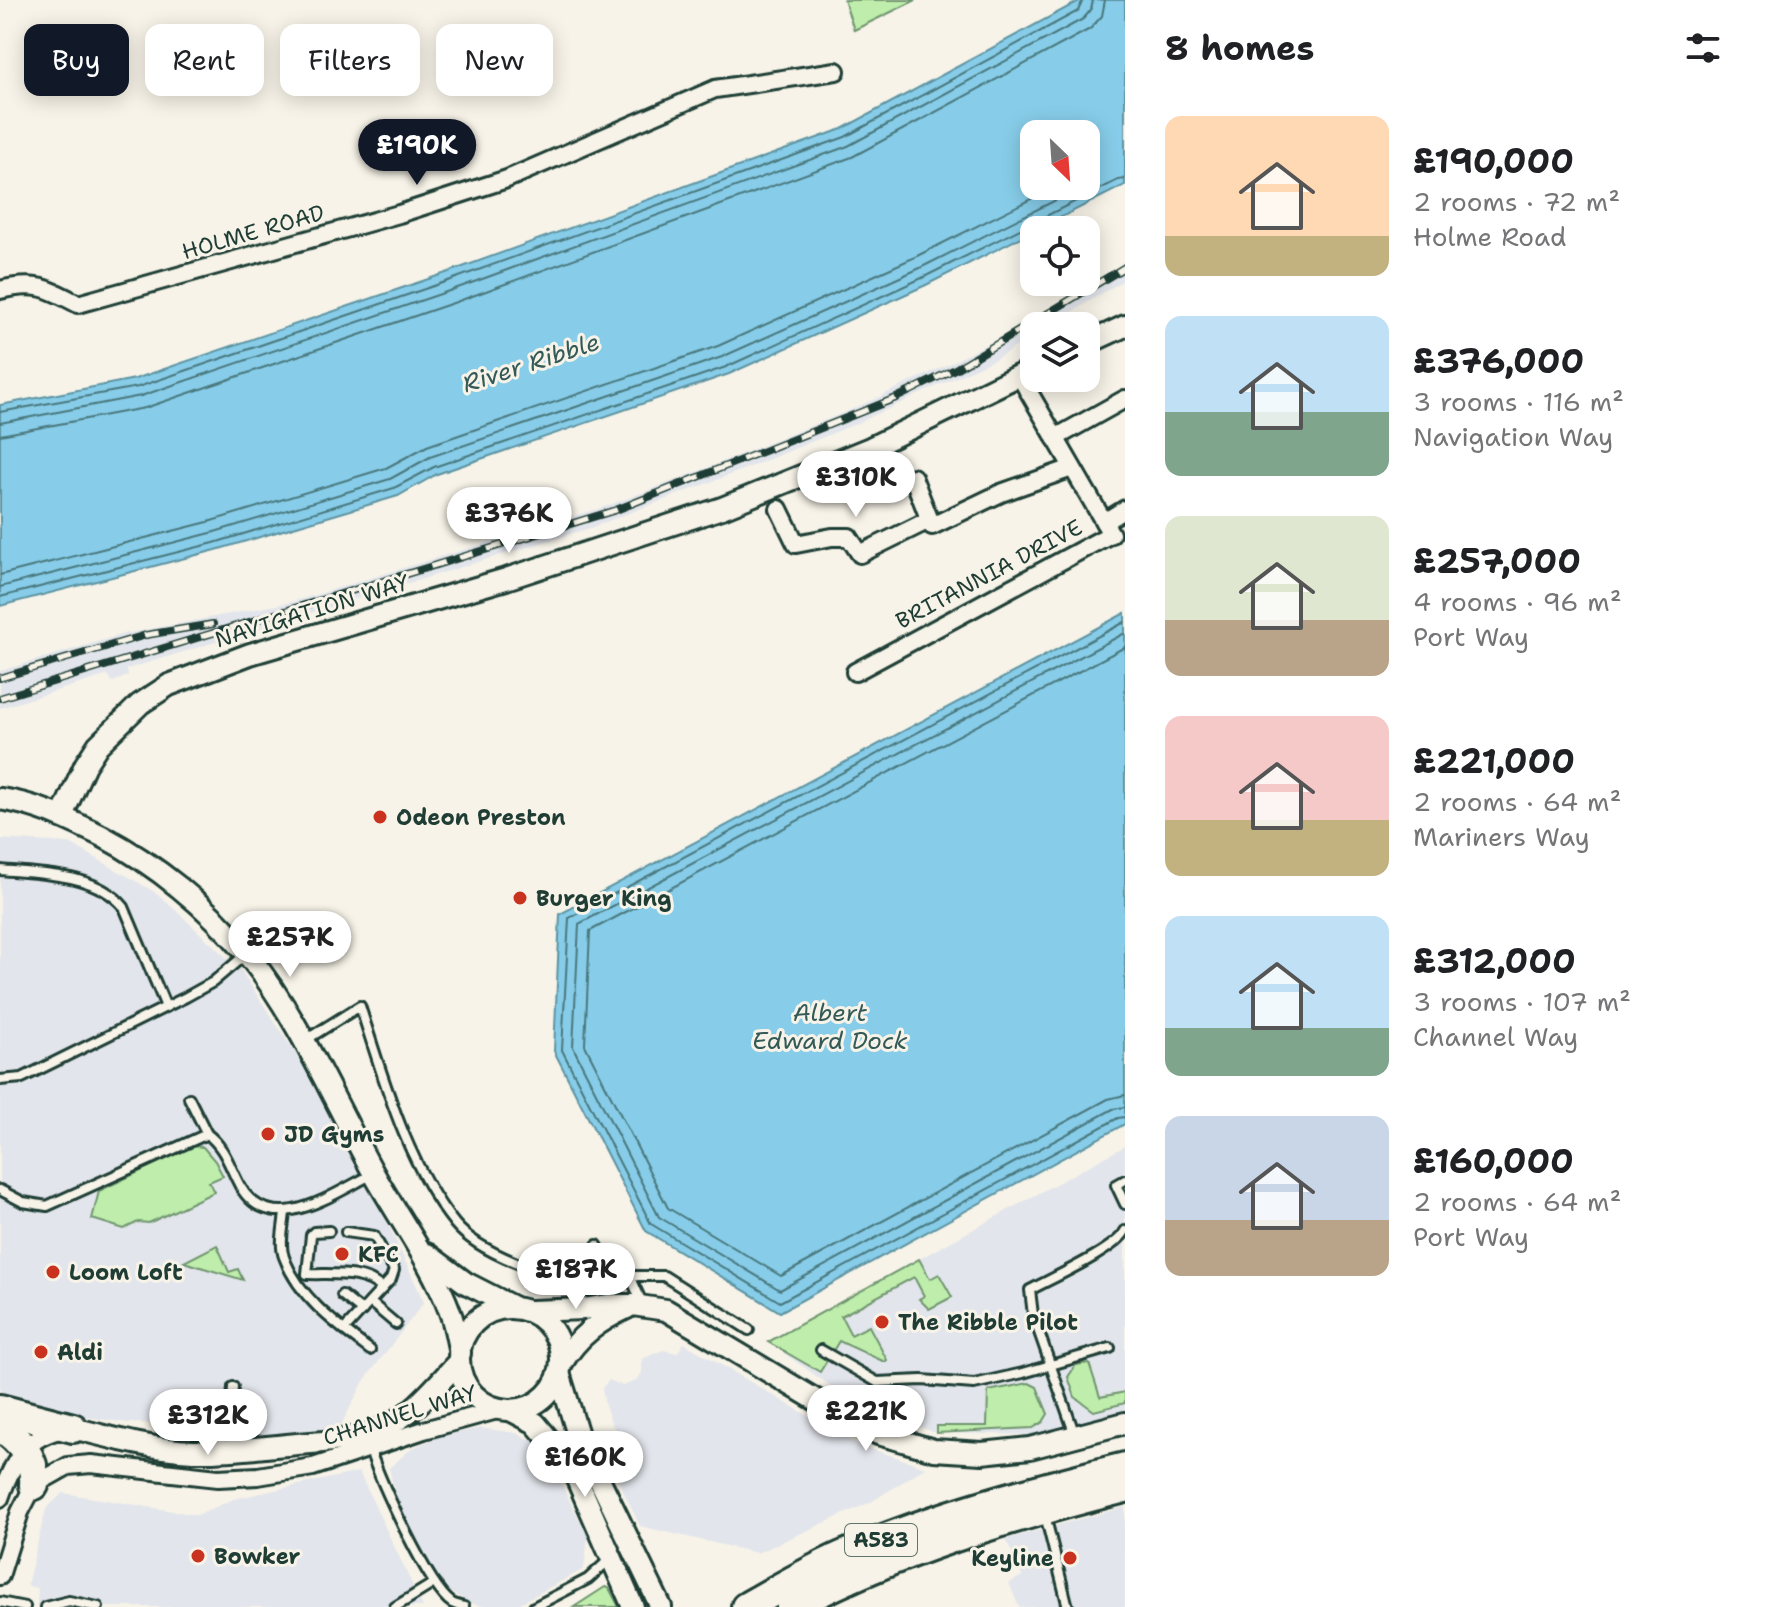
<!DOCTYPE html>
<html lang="en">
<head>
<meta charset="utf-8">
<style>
	body { margin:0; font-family:"Shantell Sans",sans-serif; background:#f2f2f2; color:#202124; height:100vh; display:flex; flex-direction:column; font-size:30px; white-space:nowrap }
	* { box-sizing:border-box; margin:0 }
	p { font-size:26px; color:#757577 }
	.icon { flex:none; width:44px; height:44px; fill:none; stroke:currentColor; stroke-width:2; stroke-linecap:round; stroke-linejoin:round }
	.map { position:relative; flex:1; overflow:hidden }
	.side { display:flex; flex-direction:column; background:#fff; width:640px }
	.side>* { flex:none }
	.top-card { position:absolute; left:24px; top:24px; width:760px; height:72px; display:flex; gap:16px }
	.needle { width:52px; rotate:155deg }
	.controls { position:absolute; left:1020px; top:120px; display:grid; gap:16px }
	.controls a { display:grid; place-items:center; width:80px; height:80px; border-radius:16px; background:#fff; box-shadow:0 4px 20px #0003; font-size:40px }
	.price { position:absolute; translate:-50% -68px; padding:0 18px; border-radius:28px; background:#fff; color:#222; font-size:26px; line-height:52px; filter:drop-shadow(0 2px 4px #0008) }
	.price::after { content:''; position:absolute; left:50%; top:48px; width:24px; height:18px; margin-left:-12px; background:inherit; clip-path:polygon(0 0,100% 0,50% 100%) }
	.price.selected { background:#111827; color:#fff }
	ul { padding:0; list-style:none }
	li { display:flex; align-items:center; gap:24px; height:200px; padding:0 40px }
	li span { display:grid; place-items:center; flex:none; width:224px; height:160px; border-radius:16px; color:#555 }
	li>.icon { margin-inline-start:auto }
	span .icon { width:96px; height:96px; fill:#fffc; stroke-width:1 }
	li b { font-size:34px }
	h2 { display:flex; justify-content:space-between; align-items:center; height:96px; padding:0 40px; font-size:34px }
	.tag { padding:0 28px; border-radius:16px; background:#fff; box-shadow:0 4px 20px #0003; font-size:28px; line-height:72px }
	.tag.selected { background:#111827; color:#fff }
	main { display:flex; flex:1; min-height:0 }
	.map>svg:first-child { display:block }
	.built { fill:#e2e5eb }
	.green { fill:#bfedab; stroke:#6f9570; stroke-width:2 }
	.water { fill:#87cde9; stroke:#5d93a1; stroke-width:2; fill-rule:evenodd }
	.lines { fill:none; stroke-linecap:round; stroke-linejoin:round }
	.shore { stroke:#49777c; stroke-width:2 }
	.service-casing { stroke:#1f3d34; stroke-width:14 }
	.minor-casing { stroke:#1f3d34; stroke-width:22 }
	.tertiary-casing { stroke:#1f3d34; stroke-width:26 }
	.trunk-casing { stroke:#1f3d34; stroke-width:34 }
	.service { stroke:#f7f3e8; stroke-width:8 }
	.minor { stroke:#f7f3e8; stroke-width:16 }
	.tertiary { stroke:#f7f3e8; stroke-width:20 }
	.trunk { stroke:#f7f3e8; stroke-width:28 }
	.rail-casing { stroke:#1f3d34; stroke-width:8 }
	.rail { stroke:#f7f3e8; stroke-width:5; stroke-dasharray:15; stroke-linecap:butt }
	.poi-dot { fill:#c8321e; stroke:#f7f3e8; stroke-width:3 }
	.labels { text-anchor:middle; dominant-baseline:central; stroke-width:6; stroke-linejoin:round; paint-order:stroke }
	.shield { fill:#f7f3e8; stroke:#60746a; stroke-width:2 }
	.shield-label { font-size:20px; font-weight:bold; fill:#1f3d34 }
	.street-label { font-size:22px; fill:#1f3d34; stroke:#f7f3e8 }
	.poi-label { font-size:22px; font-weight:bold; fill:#1f3d34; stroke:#f7f3e8; text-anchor:start }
	.water-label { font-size:24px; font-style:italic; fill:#345a58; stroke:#f7f3e8 }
</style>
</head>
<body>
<main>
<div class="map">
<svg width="1125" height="1607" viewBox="0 0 1125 1607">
	<rect width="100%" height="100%" fill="#f7f3e8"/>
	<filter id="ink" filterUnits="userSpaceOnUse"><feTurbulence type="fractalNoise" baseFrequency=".0125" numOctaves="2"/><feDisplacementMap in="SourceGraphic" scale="16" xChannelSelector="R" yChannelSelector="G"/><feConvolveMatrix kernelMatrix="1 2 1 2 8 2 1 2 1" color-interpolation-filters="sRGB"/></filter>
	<g filter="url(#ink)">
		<g class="built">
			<polygon points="1125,262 1125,279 1049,326 1034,326 1034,336 995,359 860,422 750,467 590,528 127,669 128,676 112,682 108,675 0,708 0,671 124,634 292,602 607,506 707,468 853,409 951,363 1012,331"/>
			<polygon points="0,839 70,843 158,894 242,972 305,1068 372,1189 424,1302 364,1381 340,1427 259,1435 166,1424 129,1423 72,1415 0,1397"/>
			<polygon points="1125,1146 1125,1411 1034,1435 935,1433 835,1389 768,1342"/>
			<polygon points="684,1343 856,1444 926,1467 871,1502 757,1553 640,1526 617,1478 627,1462 605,1406 602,1388 609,1380 623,1386 636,1381 642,1373 642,1359 663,1350 677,1353"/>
			<polygon points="481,1428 516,1433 532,1440 546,1455 588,1536 584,1569 515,1606 486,1607 470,1603 450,1592 429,1566 397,1502 389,1468 412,1448 441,1436"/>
			<polygon points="359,1472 423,1607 37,1607 38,1589 27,1585 46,1509 63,1493 197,1515 234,1499"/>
			<polygon points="1125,1507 1125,1607 1019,1607 1009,1583 1022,1576 1006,1539"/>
		</g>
		<g class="green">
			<polygon points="844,0 916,0 854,30"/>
			<polygon points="192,1146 203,1147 215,1161 223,1176 209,1182 214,1192 149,1223 138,1222 124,1229 92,1219 99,1191"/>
			<polygon points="217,1245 229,1272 238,1269 243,1280 184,1262"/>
			<polygon points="919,1259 930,1279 939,1274 952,1297 929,1309 919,1299 924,1296 914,1277 841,1316 851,1335 869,1326 887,1360 885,1362 839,1341 820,1372 768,1342"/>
			<polygon points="1089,1363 1100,1397 1125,1392 1125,1403 1094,1411 1075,1397 1068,1377 1076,1365"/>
			<polygon points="1029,1383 1037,1387 1048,1414 1043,1422 1033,1428 937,1433 937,1426 987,1426 988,1391"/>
			<polygon points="605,1587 609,1588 619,1607 574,1607"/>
		</g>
		<g class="water">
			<path d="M1081,0H1125V185L926,285L729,374L437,474L398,496L216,550L0,606V405L135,379L446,273L842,129ZM1034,134H1086V186H1034Z"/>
			<polygon points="1125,613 1125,1124 780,1312 646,1231 554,1051 560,914"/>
		</g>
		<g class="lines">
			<g class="shore">
				<polyline points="0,412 138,387 448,281 845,137 1078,11 1083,0"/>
				<polyline points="0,423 141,396 452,290 848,146 1083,19 1091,10 1093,0"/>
				<polyline points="0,435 145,408 456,302 852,157 1090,29 1102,16 1105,0"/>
				<polyline points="0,575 208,522 386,468 427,446 718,346 913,258 1057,186"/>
				<polyline points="0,587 211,533 390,479 430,457 722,357 918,269 1084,186"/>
				<polyline points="0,597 214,543 394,488 434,467 726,367 922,278 1118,180 1125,179"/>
				<polyline points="1125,622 569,918 562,1050 651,1224 780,1302 1118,1118 1125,1117"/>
				<polyline points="1125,633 579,924 573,1047 659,1217 780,1290 1113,1109 1125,1107"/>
				<polyline points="1125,647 590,931 585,1045 668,1208 781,1276 1108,1099 1125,1095"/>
			</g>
			<g class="service-casing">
				<g id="service">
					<path d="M0,870C41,874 96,873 124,907L166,1007"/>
					<path d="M304,1041L360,1006C383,1077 407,1165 455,1224C478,1252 546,1278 581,1279C597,1280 614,1277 630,1276L643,1305"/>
					<polyline points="0,1080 22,1078 186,997 213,982 246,954"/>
					<polyline points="189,1098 207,1134"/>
					<polyline points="1125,1180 1116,1185 1125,1204"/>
					<path d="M0,1190L23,1202L47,1206L207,1134C225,1147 230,1168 240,1186C271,1240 334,1193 373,1174"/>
					<path d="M285,1212C284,1226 279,1244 284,1257C298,1297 337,1325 370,1350"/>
					<path d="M329,1231L314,1232L311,1235L307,1274C331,1275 365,1270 382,1289"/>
					<polyline points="597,1245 614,1277"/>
					<polyline points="630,1276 664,1276 749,1330"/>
					<polyline points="342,1295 362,1311"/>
					<polyline points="370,1302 396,1324"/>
					<polyline points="344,1330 391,1279 394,1270 374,1236 346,1232"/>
					<polyline points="821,1350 877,1382 922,1380 974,1384 1023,1373 1110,1348"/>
					<path d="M233,1387C231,1413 230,1429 252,1445"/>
					<path d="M1075,1435L1033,1315L1030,1290C1050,1279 1117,1249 1125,1231"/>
					<polyline points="212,1446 220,1440 232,1422"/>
					<path d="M370,1450C380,1480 428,1587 452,1603C456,1605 460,1606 464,1607"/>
					<polyline points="1045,1515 1068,1607"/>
					<polyline points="0,1602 25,1607"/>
					<polyline points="45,1607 69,1601 98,1607"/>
					<polyline points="395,1607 434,1583"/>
					<polyline points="534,1607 588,1579 610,1559"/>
				</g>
			</g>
			<g class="minor-casing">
				<g id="minor">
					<path d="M0,290C35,281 48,288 78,304L399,214L507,179L715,89L836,71"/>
					<polyline points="1055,438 1125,399"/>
					<polyline points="913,477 932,526 1001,493 1072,468"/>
					<polyline points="779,509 796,544 832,537 849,537 860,554 929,520"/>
					<polyline points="1104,522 1125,509"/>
					<polyline points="855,672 1111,534 1019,375"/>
					<path d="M0,1498C12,1464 25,1435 65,1429"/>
					<polyline points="0,1576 20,1512 34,1485 68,1466 91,1464 218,1478 258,1476 313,1467 424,1430 501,1409"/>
				</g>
			</g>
			<g class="tertiary-casing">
				<g id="tertiary">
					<polyline points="1086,344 1125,326"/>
					<path d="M0,799C37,804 69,820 102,836C155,864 208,907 247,954C299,1017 334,1102 374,1174C399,1219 432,1263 450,1312C455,1325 457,1340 460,1353"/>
					<polyline points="62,816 85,765 98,745 140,704 169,685 250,654 506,579 722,508 870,448 1034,368"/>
					<polyline points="427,1254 466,1283 513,1307"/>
					<circle cx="510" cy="1359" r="51"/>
					<polyline points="530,1311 584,1309 607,1305 633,1305 666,1310 831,1409 878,1434 934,1450 982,1453 1030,1448 1125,1423"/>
					<path d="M562,1363C578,1336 599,1321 627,1308"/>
					<polyline points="559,1373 578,1435 661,1607"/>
					<polyline points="510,1410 535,1423 556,1448 576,1477 633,1607"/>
					<path d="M73,1428C112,1438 152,1449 193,1451C228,1452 263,1447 297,1444C325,1442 355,1441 381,1429C413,1415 436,1386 459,1361"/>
				</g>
			</g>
			<g class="trunk-casing">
				<g id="trunk">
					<polyline points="0,1409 73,1428"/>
					<path d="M0,1427C21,1440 36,1459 34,1485"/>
					<path d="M746,1607C780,1588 813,1568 849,1553C938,1515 1032,1490 1125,1467"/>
					<path d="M791,1607C896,1551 1010,1517 1125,1488"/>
				</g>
			</g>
			<use href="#service" class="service"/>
			<use href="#minor" class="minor"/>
			<use href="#tertiary" class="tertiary"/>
			<use href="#trunk" class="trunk"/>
			<g class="rail-casing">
				<g id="rail">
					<polyline points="0,678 146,635 213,624"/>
					<polyline points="0,698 616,510 896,398 957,368 1125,267"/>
				</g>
			</g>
			<use href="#rail" class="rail"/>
		</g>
	</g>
	<g class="poi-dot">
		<circle cx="380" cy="817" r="8"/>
		<circle cx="520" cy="898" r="8"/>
		<circle cx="268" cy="1134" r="8"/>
		<circle cx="342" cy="1254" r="8"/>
		<circle cx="53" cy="1272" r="8"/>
		<circle cx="882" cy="1322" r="8"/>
		<circle cx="41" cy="1352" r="8"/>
		<circle cx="198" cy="1556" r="8"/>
		<circle cx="1070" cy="1558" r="8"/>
	</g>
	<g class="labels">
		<rect class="shield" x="845" y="1524" width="72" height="32" rx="6"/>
		<g class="shield-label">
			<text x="881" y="1540">A583</text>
		</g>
		<g class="street-label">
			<text transform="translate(253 232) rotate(-16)">HOLME ROAD</text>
			<text transform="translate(989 574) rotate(-28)">BRITANNIA DRIVE</text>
			<text transform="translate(312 611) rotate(-17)">NAVIGATION WAY</text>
			<text transform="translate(400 1415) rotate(-17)">CHANNEL WAY</text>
		</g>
		<g class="poi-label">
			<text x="396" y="817">Odeon Preston</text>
			<text x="536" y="898">Burger King</text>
			<text x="284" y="1134">JD Gyms</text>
			<text x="358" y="1254">KFC</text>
			<text x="69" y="1272">Loom Loft</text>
			<text x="898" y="1322">The Ribble Pilot</text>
			<text x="57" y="1352">Aldi</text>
			<text x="214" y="1556">Bowker</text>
			<text x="1054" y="1558" text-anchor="end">Keyline</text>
		</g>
		<g class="water-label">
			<text transform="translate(531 363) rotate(-18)">River Ribble</text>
			<text x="830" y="1013">Albert<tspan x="830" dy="28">Edward Dock</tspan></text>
		</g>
	</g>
</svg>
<div class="controls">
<a><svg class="needle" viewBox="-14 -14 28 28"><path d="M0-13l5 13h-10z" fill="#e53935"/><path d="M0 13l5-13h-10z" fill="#757577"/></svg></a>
<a><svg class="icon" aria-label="locate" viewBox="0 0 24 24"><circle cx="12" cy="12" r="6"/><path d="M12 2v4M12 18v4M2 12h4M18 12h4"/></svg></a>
<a><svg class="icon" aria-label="layers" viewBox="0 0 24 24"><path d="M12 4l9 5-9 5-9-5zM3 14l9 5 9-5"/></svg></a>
</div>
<b class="price selected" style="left:417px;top:187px">£190K</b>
<b class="price" style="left:856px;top:519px">£310K</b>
<b class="price" style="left:509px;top:555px">£376K</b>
<b class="price" style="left:290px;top:979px">£257K</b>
<b class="price" style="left:576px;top:1311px">£187K</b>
<b class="price" style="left:866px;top:1453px">£221K</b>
<b class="price" style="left:208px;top:1457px">£312K</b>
<b class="price" style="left:585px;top:1499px">£160K</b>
<div class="top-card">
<a class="tag selected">Buy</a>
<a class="tag">Rent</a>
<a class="tag">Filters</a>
<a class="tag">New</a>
</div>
</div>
<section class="side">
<h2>8 homes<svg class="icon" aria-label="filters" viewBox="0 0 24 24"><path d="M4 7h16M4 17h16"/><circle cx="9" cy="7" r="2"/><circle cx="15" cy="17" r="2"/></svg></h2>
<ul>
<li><span style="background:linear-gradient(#ffd9b3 75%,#c2b280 0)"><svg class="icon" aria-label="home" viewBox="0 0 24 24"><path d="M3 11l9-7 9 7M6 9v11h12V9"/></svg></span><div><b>£190,000</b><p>2 rooms · 72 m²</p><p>Holme Road</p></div></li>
<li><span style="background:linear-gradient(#bfe0f5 60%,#7fa58c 0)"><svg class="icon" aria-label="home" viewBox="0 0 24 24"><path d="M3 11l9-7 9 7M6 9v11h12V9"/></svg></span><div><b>£376,000</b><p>3 rooms · 116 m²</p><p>Navigation Way</p></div></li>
<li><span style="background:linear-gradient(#dfe7d0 65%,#b9a48a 0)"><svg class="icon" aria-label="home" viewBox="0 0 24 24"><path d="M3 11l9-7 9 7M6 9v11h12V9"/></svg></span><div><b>£257,000</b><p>4 rooms · 96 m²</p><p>Port Way</p></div></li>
<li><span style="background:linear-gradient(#f6c9c9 65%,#c2b280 0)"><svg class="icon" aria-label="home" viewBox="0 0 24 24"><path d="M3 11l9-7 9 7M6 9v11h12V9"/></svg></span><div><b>£221,000</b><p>2 rooms · 64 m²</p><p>Mariners Way</p></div></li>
<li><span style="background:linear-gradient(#bfe0f5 70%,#7fa58c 0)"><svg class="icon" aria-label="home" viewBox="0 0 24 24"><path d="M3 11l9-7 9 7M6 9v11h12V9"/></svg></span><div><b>£312,000</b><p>3 rooms · 107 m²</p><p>Channel Way</p></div></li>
<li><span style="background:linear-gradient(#c9d6e8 65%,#b9a48a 0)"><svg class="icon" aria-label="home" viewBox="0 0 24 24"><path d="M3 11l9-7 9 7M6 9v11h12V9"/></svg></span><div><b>£160,000</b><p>2 rooms · 64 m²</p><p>Port Way</p></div></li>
</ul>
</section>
</main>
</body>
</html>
